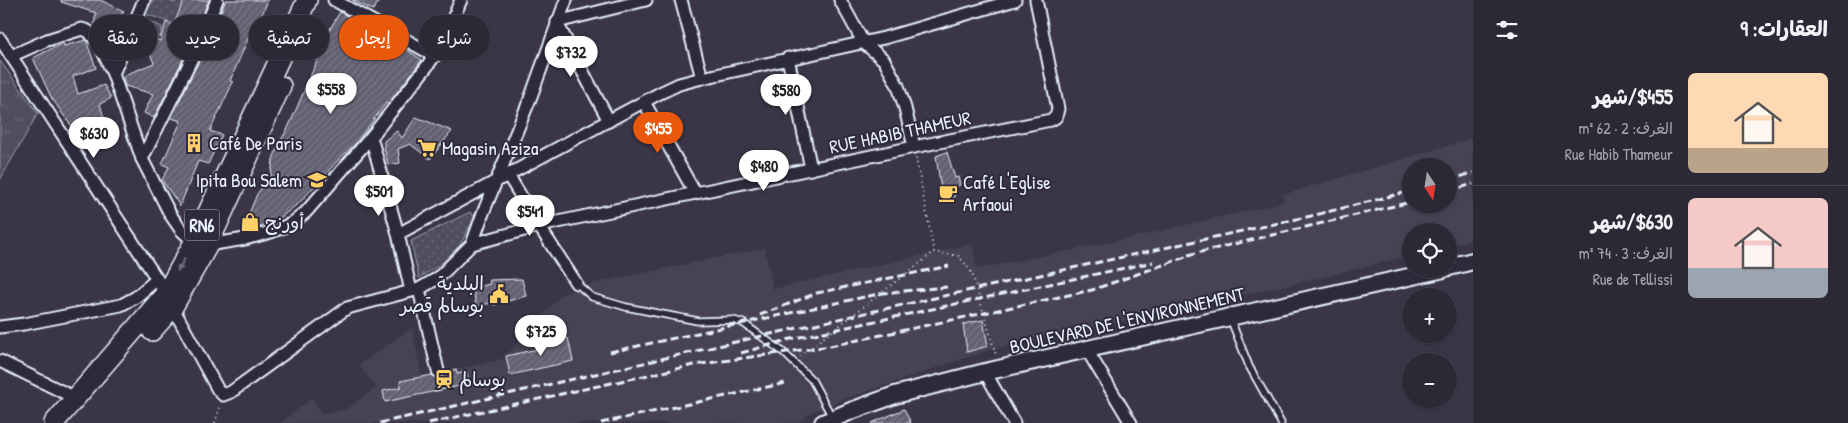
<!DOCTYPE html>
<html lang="ar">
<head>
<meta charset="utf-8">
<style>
	body { margin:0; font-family:"Patrick Hand","Playpen Sans Arabic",sans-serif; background:#383442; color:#f1f3f6; direction:rtl; height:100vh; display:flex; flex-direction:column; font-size:19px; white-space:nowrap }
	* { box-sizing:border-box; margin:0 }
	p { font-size:16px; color:#a6a6ad }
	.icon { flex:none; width:28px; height:28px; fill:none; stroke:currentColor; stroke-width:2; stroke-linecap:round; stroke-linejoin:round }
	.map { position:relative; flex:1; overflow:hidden; direction:ltr }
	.sheet { display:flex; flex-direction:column; background:#2c2836; width:375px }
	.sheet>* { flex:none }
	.hud { position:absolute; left:15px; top:15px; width:475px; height:45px; direction:rtl; display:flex; gap:10px }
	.needle { width:32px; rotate:168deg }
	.tools { position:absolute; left:1402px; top:158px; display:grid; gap:10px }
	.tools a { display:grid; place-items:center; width:55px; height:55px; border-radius:50%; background:#2c2836; box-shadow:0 1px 4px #0004,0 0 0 1px #484451; font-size:25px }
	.price { position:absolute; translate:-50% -42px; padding:0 11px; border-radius:18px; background:#fff; color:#222; font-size:16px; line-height:32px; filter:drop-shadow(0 1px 2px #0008) }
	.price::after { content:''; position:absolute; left:50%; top:30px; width:15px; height:11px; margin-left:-8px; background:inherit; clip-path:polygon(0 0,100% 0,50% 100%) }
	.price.selected { background:#ea580c; color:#fff }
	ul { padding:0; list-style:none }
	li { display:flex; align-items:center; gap:15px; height:125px; padding:0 20px }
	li+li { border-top:1px solid #484451 }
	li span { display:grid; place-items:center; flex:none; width:140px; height:100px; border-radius:8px; color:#555 }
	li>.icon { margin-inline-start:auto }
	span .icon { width:60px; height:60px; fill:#fffc; stroke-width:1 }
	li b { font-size:21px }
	h2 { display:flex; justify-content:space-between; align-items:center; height:60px; padding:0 20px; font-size:21px }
	.tag { padding:0 18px; border-radius:22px; background:#2c2836; box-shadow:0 1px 4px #0004,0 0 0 1px #484451; font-size:18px; line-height:45px }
	.tag.selected { background:#ea580c; color:#fff }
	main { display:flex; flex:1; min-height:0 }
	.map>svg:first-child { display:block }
	.built { fill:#464354; fill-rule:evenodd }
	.grass { fill:url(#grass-tufts); stroke:#9ca0ac }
	.park { fill:url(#park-dots); stroke:#9ca0ac }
	.building { fill:url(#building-hatch); stroke:#e8f1f8 }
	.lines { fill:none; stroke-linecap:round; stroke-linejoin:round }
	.lane-casing { stroke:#e8f1f8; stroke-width:9 }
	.street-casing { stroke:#e8f1f8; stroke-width:15 }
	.secondary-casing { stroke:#e8f1f8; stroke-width:20 }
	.primary-casing { stroke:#e8f1f8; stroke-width:22 }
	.path { stroke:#e8f1f8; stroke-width:2; stroke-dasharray:1 4; stroke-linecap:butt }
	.lane { stroke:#2f2a3d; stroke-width:5.5 }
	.street { stroke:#2f2a3d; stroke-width:11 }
	.secondary { stroke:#2f2a3d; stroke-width:16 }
	.primary { stroke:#2f2a3d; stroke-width:19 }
	.rail { stroke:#e8f1f8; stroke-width:3; stroke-dasharray:8 4; stroke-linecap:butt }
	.oneway { fill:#70707e }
	.labels { text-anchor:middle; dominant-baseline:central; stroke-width:4; stroke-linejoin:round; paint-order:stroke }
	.shield { fill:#2f2a3d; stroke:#b0b5c0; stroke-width:1 }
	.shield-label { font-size:18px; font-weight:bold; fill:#e8f1f8 }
	.street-label { font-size:19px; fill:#e8f1f8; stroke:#2f2a3d }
	.poi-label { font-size:19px; fill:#e8f1f8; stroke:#2f2a3d; text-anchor:start }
</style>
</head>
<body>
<main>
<section class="sheet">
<h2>العقارات: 9<svg class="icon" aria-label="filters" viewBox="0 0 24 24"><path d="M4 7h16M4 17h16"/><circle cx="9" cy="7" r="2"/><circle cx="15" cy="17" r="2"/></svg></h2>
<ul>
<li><span style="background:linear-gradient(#ffd9b3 75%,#b9a48a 0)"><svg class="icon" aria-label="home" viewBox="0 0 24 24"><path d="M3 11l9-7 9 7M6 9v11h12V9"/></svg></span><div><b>$455/شهر</b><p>الغرف: 2 · 62 m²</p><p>Rue Habib Thameur</p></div></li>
<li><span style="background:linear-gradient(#f6c9c9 70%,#9aa5b1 0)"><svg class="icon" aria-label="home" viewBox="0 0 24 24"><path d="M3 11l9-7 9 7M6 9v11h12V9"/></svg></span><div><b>$630/شهر</b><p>الغرف: 3 · 74 m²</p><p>Rue de Tellissi</p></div></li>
</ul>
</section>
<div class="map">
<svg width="1473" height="423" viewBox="0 0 1473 423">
	<defs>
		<pattern id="grass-tufts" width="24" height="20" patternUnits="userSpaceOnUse" patternTransform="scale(1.25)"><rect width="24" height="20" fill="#504e5f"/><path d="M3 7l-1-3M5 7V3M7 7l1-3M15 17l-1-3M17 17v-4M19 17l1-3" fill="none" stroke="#696877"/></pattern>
		<pattern id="park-dots" width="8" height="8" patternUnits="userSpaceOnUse" patternTransform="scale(1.25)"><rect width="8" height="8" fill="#504e5f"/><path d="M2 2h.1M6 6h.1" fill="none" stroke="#696877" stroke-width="1.8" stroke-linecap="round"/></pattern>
		<pattern id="building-hatch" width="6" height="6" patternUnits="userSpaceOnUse" patternTransform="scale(1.25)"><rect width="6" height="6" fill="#636171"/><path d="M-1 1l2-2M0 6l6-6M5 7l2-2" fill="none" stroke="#797886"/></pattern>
	</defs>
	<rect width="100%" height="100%" fill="#3a3648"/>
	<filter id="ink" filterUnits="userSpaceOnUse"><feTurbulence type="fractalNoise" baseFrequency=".02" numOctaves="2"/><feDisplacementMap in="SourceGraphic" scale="10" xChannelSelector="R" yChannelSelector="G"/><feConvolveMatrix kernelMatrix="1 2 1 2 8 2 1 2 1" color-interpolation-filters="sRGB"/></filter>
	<g filter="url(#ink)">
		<path class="built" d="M1473,138V240L1449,246V231H1411V255L1328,276L986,351L842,400L812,412L797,423H280L312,398L322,415L346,409L376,388L359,365L412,328L423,382L433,380L432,375L503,359L563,293L590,288V284L765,248L773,289L972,244L977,269L1117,241L1284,202L1282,195ZM1411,166H1449V204H1411Z"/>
		<polygon class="grass" points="0,61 38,113 0,180"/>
		<g class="park">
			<polygon points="153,0 167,0 175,3 176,0 185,0 174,24 146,14"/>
			<polygon points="147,20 162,27 160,38 141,31"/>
			<polygon points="470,212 475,217 460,245 441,264 419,278 411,241"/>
		</g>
		<g class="building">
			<polygon points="61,0 100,0 124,11 109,32 94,24 96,13 61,2"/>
			<polygon points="184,0 209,0 187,51 154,118 144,113 153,94 125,86 123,79 125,75 154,63 149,51 128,58 139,32 160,41 166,22 173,26"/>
			<polygon points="226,0 268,0 257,27 254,25 230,81 233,82 210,131 222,135 208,164 198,161 180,206 162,180 169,167 162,164 181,121 171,118 201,57"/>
			<polygon points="352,0 380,0 373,10"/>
			<polygon points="340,12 361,24 367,29 364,35 391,53 397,43 422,60 388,104 386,103 355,144 341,157 300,202 276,221 252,229 245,224 248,216 257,194 271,176 273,159 280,142 288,128 327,38 325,37"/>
			<polygon points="86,40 96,68 73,76 78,94 104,85 111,98 100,104 110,139 95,145 90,124 75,130 67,120 51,97 33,58 63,43 64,46"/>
			<polygon points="416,117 452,131 430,159 410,144 398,149 400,163 388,165 384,147 384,141 397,131 402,138"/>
			<polygon points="947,152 955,178 958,177 960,185 955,187 954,198 947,200 941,189 936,156"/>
			<polygon points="522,279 526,296 494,305 492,303 476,306 473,288 490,284 489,280"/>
			<polygon points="983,320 988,346 967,352 963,324"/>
			<polygon points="568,338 573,361 510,375 506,356 547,347 546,343"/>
			<polygon points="456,369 457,374 467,372 469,384 385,402 383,391 401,387 400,381 432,375 435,378 439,378 443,376 445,372"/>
			<polygon points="904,409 911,423 872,423"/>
		</g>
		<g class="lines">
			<g class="lane-casing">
				<g id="lane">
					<polyline points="576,283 592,297 626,307 698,321 733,320 743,323 783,352 812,380 832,417"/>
					<polyline points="1230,318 1249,366 1281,423"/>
				</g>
			</g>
			<g class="street-casing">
				<g id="street">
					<polyline points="334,0 435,56"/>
					<polyline points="681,0 702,78"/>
					<polyline points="840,0 863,42 884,60 898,86 905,108 914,147"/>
					<polyline points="557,22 646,0"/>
					<polyline points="557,23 609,121"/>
					<polyline points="0,39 157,279 218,390 223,395 231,392 347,308 419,289 438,278 472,244 539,226 914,147 1051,120 1056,117 1058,109 1036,0"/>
					<polyline points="11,56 47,40 82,29 88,31 100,45 113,74 142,159 170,214 181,230 194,242 208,245 245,239 271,232 291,224 306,212 371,137 428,65 441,46 461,0"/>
					<polyline points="788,58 811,169"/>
					<polyline points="113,74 144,0"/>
					<polyline points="644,102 695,193"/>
					<polyline points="371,137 398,234 411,291"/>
					<polyline points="142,159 194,54 217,0"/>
					<polyline points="508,175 539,226 576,283"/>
					<polyline points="398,234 660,93 679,84 702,78 884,38 1015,0"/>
					<polyline points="472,244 483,213 530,99 566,0"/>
					<polyline points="419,289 438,371"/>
					<polyline points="0,327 24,324 121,305 136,297 157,279"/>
					<polyline points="1087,350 1131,423"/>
					<polyline points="0,361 75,398"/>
					<polyline points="985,372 1014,423"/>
				</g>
			</g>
			<g class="secondary-casing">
				<g id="secondary">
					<polyline points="1449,267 1473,261"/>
					<polyline points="823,423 851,411 895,395 985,372 1444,269"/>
				</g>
			</g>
			<g class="primary-casing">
				<g id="primary">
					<polyline points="152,331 173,307 208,245 281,86"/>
					<polyline points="54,423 166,293 194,242 307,0"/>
				</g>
			</g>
			<g class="path">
				<polyline points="916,158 934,252 959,256 972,273 996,355"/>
				<polyline points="800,356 934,252"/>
				<polyline points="215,423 220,406"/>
			</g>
			<use href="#lane" class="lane"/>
			<use href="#street" class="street"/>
			<use href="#secondary" class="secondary"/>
			<use href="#primary" class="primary"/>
			<g class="rail">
				<polyline points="1449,180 1473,173"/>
				<polyline points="1449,191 1473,184"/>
				<polyline points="1188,255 1411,202"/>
				<polyline points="760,315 817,293 949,266"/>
				<polyline points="610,352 883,293 947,287"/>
				<polyline points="741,353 791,339 1153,262"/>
				<polyline points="380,423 806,326 1311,216 1411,191"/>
				<polyline points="429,423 694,365 830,346 1092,290 1194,254"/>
				<polyline points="601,423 786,383"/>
			</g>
		</g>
		<defs><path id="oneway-solid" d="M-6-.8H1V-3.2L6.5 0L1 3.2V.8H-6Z" transform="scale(1.25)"/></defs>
		<use class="oneway" href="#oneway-solid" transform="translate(181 265) rotate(119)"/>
	</g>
	<defs>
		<g id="building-bare" transform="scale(1.5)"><path d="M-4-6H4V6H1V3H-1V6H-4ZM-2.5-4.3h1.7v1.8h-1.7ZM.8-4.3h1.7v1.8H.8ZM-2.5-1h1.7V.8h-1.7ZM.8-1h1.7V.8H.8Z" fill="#ffd166" stroke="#2f2a3d" stroke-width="2.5" paint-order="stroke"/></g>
		<g id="supermarket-bare" transform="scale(1.5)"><path d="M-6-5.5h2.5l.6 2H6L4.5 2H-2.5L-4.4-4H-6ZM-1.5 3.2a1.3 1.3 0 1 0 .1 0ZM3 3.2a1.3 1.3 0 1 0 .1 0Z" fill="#ffd166" stroke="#2f2a3d" stroke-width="2.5" paint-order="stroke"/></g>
		<g id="school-bare" transform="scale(1.5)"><path d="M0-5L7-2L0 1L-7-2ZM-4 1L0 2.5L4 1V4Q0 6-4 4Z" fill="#ffd166" stroke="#2f2a3d" stroke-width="2.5" paint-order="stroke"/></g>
		<g id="cafe-bare" transform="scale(1.5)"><path d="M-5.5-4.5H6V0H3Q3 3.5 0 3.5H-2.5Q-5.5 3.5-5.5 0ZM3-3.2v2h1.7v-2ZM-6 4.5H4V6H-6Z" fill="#ffd166" stroke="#2f2a3d" stroke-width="2.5" paint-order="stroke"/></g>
		<g id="shop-bare" transform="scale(1.5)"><path d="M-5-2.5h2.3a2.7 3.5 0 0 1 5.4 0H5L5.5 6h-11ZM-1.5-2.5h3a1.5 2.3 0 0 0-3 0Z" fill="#ffd166" stroke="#2f2a3d" stroke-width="2.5" paint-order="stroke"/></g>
		<g id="civic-bare" transform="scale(1.5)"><path d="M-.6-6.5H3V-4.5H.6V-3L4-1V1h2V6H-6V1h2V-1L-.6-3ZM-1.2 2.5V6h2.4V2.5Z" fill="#ffd166" stroke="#2f2a3d" stroke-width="2.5" paint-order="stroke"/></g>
		<g id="station-bare" transform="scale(1.5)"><path d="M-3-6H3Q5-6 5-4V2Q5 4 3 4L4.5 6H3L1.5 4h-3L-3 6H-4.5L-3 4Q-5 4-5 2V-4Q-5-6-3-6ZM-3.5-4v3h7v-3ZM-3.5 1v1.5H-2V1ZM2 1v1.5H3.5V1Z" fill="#ffd166" stroke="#2f2a3d" stroke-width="2.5" paint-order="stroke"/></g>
	</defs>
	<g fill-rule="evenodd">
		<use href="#building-bare" x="194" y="143"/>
		<use href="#supermarket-bare" x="427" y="148"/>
		<use href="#school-bare" x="317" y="180"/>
		<use href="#cafe-bare" x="948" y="193"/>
		<use href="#shop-bare" x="250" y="222"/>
		<use href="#civic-bare" x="499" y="294"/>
		<use href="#station-bare" x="444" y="379"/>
	</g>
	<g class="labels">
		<rect class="shield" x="184.5" y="209.5" width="35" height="31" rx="4"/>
		<g class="shield-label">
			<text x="202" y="225">RN6</text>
		</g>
		<g class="street-label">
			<text transform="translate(900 132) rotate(-12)">RUE HABIB THAMEUR</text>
			<text transform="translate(1127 320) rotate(-13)">BOULEVARD DE L'ENVIRONNEMENT</text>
		</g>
		<g class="poi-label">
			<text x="209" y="143">Café De Paris</text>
			<text x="442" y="148">Magasin Aziza</text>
			<text x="302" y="180" text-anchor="end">Ipita Bou Salem</text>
			<text x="963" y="182">Café L'Eglise<tspan x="963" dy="22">Arfaoui</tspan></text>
			<text x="265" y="222">أورنج</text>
			<text x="484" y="283" text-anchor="end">البلدية<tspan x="484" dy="22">بوسالم قصر</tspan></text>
			<text x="459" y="379">بوسالم</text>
		</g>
	</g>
</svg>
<div class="tools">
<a><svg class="needle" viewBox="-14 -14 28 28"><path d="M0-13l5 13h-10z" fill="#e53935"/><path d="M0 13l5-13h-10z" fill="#a6a6ad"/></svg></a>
<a><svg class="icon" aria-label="locate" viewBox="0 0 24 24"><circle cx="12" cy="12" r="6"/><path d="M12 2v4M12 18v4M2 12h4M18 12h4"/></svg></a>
<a>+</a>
<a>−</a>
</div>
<b class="price" style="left:571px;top:78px">$732</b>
<b class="price" style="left:331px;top:115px">$558</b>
<b class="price" style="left:786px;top:116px">$580</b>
<b class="price selected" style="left:658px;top:154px">$455</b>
<b class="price" style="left:94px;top:159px">$630</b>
<b class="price" style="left:764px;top:192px">$480</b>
<b class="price" style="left:379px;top:217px">$501</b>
<b class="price" style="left:530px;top:237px">$541</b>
<b class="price" style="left:541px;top:357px">$725</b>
<div class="hud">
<a class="tag">شراء</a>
<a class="tag selected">إيجار</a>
<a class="tag">تصفية</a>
<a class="tag">جديد</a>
<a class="tag">شقة</a>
</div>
</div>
</main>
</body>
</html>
